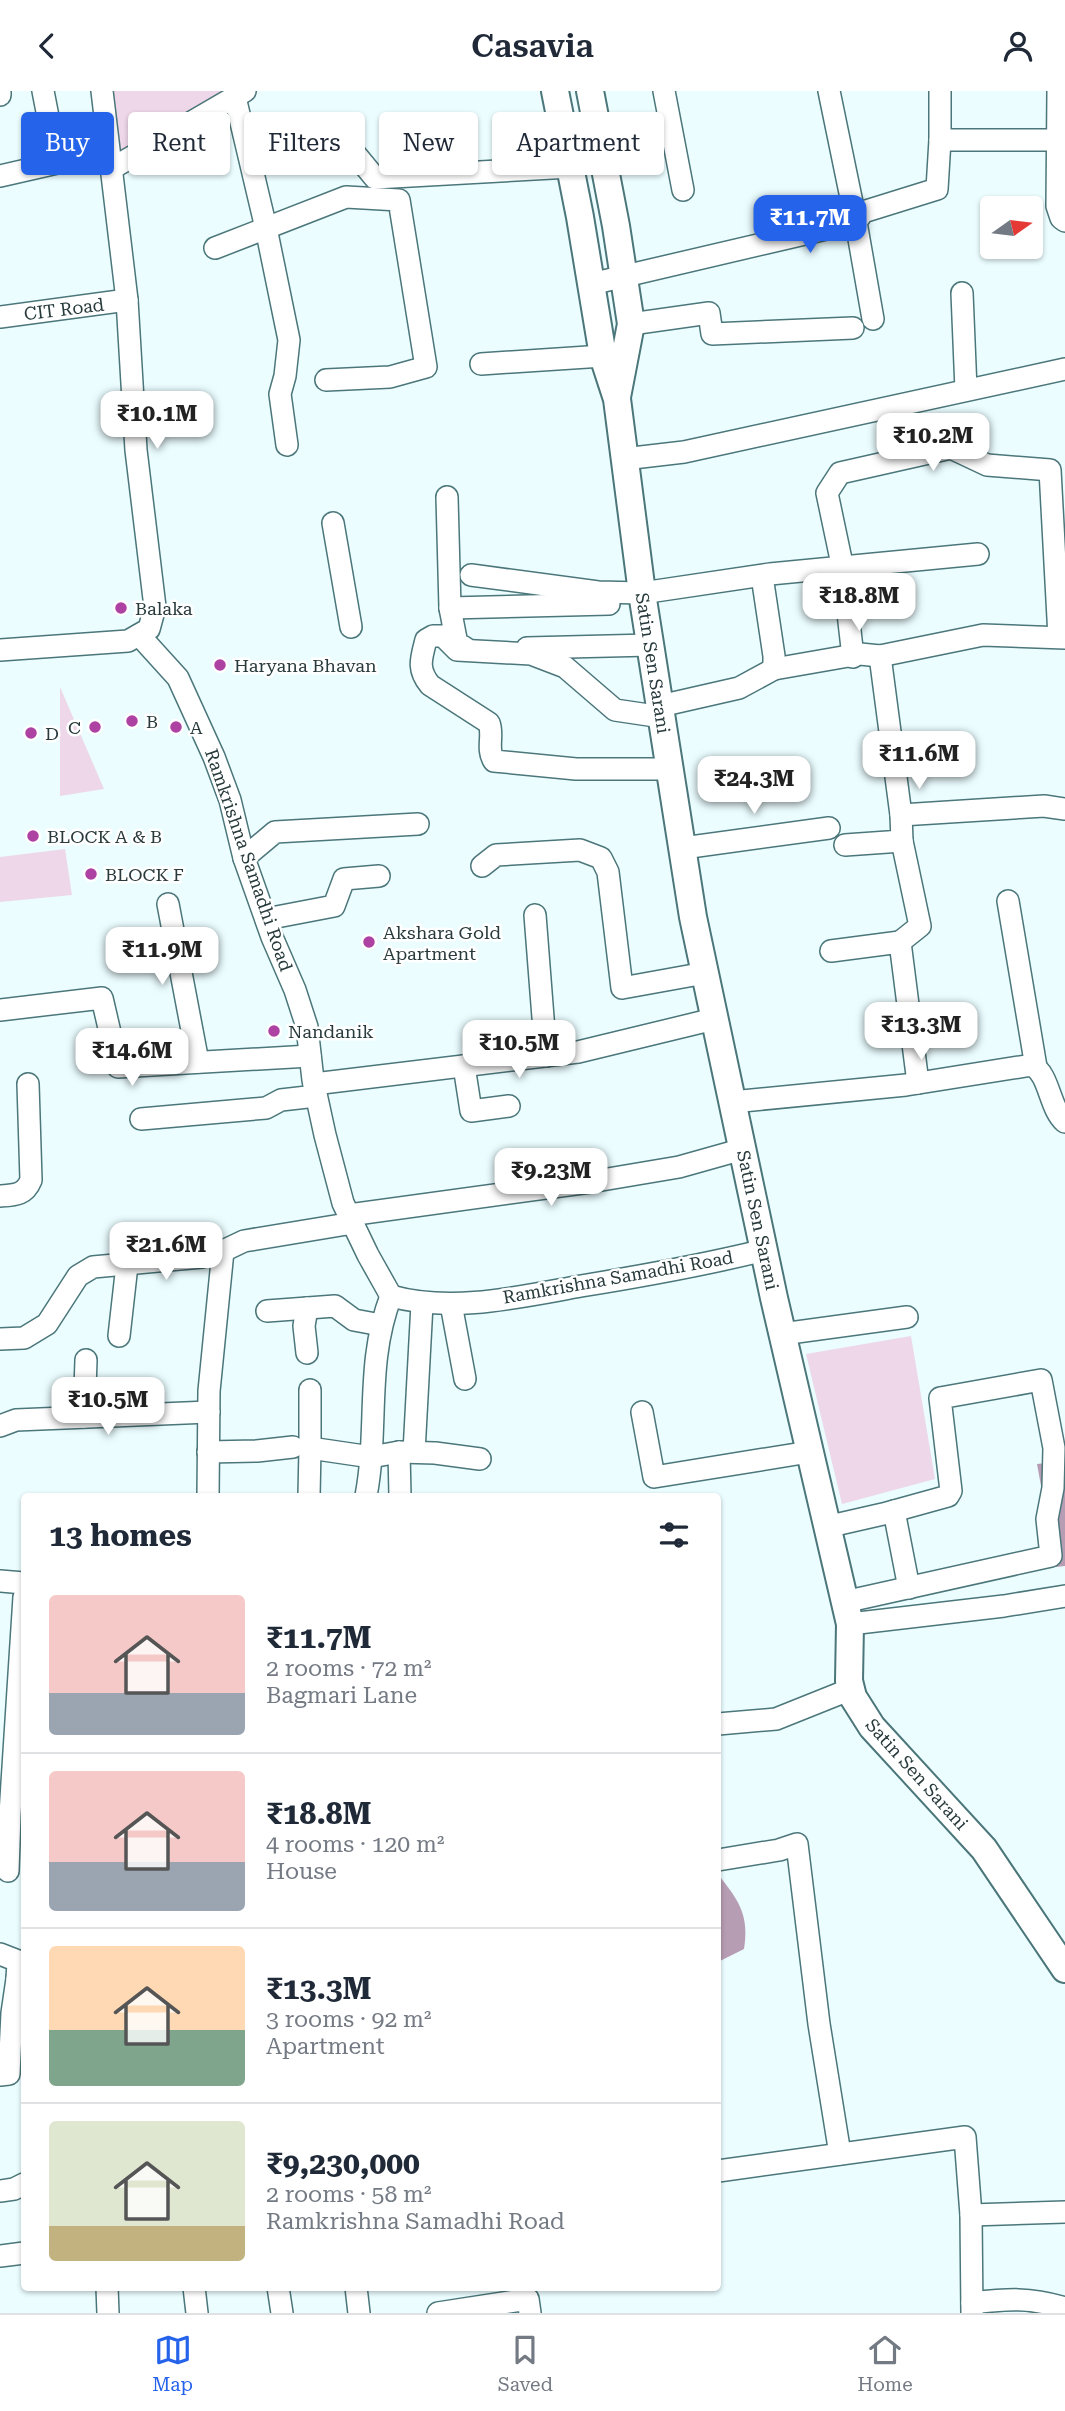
<!DOCTYPE html>
<html lang="en">
<head>
<meta charset="utf-8">
<style>
	body { margin:0; font-family:"Roboto Serif",serif; background:#f2f2f3; color:#1f2937; height:100vh; display:flex; flex-direction:column; font-size:26px; white-space:nowrap }
	* { box-sizing:border-box; margin:0 }
	p { font-size:23px; color:#747a83 }
	.icon { flex:none; width:38px; height:38px; fill:none; stroke:currentColor; stroke-width:2; stroke-linecap:round; stroke-linejoin:round }
	.map { position:relative; flex:1; overflow:hidden }
	.drawer { position:absolute; left:21px; top:1402px; width:700px; height:798px; display:flex; flex-direction:column; background:#fff; border-radius:7px; box-shadow:0 2px 5px #0004 }
	.drawer>* { flex:none }
	.guide { position:absolute; left:21px; top:21px; width:700px; height:63px; display:flex; gap:14px }
	.needle { width:46px; rotate:76deg }
	.tools { position:absolute; left:980px; top:105px; display:grid; gap:14px }
	.tools a { display:grid; place-items:center; width:63px; height:63px; border-radius:7px; background:#fff; box-shadow:0 2px 5px #0004; font-size:35px }
	.price { position:absolute; translate:-50% -60px; padding:0 16px; border-radius:14px; background:#fff; color:#222; font-size:23px; line-height:46px; filter:drop-shadow(0 2px 4px #0008) }
	.price::after { content:''; position:absolute; left:50%; top:42px; width:21px; height:16px; margin-left:-10px; background:inherit; clip-path:polygon(0 0,100% 0,50% 100%) }
	.price.selected { background:#2563eb; color:#fff }
	ul { padding:0; list-style:none }
	li { display:flex; align-items:center; gap:21px; height:175px; padding:0 28px }
	li+li { border-top:2px solid #e0e1e3 }
	li span { display:grid; place-items:center; flex:none; width:196px; height:140px; border-radius:7px; color:#555 }
	li>.icon { margin-inline-start:auto }
	span .icon { width:84px; height:84px; fill:#fffc; stroke-width:1 }
	li b { font-size:30px }
	h2 { display:flex; justify-content:space-between; align-items:center; height:84px; padding:0 28px; font-size:30px }
	.pill { padding:0 24px; border-radius:7px; background:#fff; box-shadow:0 2px 5px #0004; font-size:24px; line-height:63px }
	.pill.selected { background:#2563eb; color:#fff }
	header { display:flex; justify-content:space-between; align-items:center; height:91px; padding:0 28px; background:#fff; font-size:32px; font-weight:600 }
	.tab-bar { display:flex; justify-content:space-around; align-items:center; height:98px; border-top:2px solid #e0e1e3; background:#fff; font-size:19px; color:#747a83 }
	.tab-bar a { display:grid; justify-items:center; gap:4px }
	.tab-bar .selected { color:#2563eb }
	.map>svg:first-child { display:block }
	.green { fill:#edd7e9 }
	.water { fill:#b79db3 }
	.lines { fill:none; stroke-linecap:round; stroke-linejoin:round }
	.minor-casing { stroke:#4b767a; stroke-width:24 }
	.major-casing { stroke:#4b767a; stroke-width:30 }
	.minor { stroke:#fff; stroke-width:21 }
	.major { stroke:#fff; stroke-width:26 }
	.poi-dot { fill:#ad42a3; stroke:#fff; stroke-width:2.5 }
	.labels { text-anchor:middle; dominant-baseline:central; stroke-width:5; stroke-linejoin:round; paint-order:stroke }
	.street-label { font-size:18px; fill:#283a3c; stroke:#fff }
	.poi-label { font-size:18px; fill:#283a3c; stroke:#fff; text-anchor:start }
</style>
</head>
<body>
<header><svg class="icon" aria-label="back" viewBox="0 0 24 24"><path d="M15 5l-7 7 7 7"/></svg>Casavia<svg class="icon" aria-label="person" viewBox="0 0 24 24"><circle cx="12" cy="8" r="4"/><path d="M4 21q1-7 8-7t8 7"/></svg></header>
<div class="map">
<svg width="1065" height="2222" viewBox="0 0 1065 2222">
	<rect width="100%" height="100%" fill="#ebfdff"/>
	<g class="green">
		<polygon points="110,0 227,0 116,65"/>
		<polygon points="60,596 104,698 60,705"/>
		<polygon points="65,758 72,804 0,811 0,766"/>
		<polygon points="911,1245 935,1388 842,1413 806,1263"/>
	</g>
	<g class="water">
		<polygon points="1065,1370 1065,1475 1056,1476 1037,1373"/>
		<path d="M718,1786L721,1787C740,1811 749,1826 744,1858L718,1871Z"/>
	</g>
	<g class="lines">
		<g class="minor-casing">
			<g id="minor">
				<polyline points="664,0 683,99"/>
				<polyline points="940,0 940,49 1058,49"/>
				<polyline points="1058,0 1057,115 1061,127 1065,130"/>
				<polyline points="0,4 0,0"/>
				<polyline points="235,6 266,137 289,249 285,285 280,303 287,354"/>
				<polyline points="347,53 375,87 570,76"/>
				<polyline points="111,78 245,0"/>
				<polyline points="0,85 57,72 43,0"/>
				<polyline points="215,157 346,106 399,109 426,276 390,286 326,289"/>
				<polyline points="591,193 856,131 829,0"/>
				<polyline points="962,202 966,299"/>
				<polyline points="0,226 127,209"/>
				<polyline points="873,228 856,131 863,121 937,98 940,49"/>
				<polyline points="631,233 709,222 712,243 853,237"/>
				<polyline points="481,273 603,265"/>
				<polyline points="624,368 684,361 1065,278"/>
				<polyline points="447,406 450,517 457,553 464,556"/>
				<polyline points="333,432 351,536"/>
				<polyline points="471,484 598,501 642,502 770,483 978,463"/>
				<polyline points="762,485 774,565 774,578"/>
				<polyline points="450,517 609,513"/>
				<path d="M139,544L178,587L214,666L230,709L244,767L272,846L295,899L307,936L313,989L325,1044L343,1112L368,1164L391,1205C452,1222 519,1206 581,1195C643,1185 704,1174 765,1159"/>
				<polyline points="527,557 650,554"/>
				<polyline points="0,559 128,550 149,538 155,516 136,359 127,209 102,0"/>
				<polyline points="853,566 843,478 827,402 840,382 951,357 987,374 1050,379 1059,546"/>
				<polyline points="660,615 739,597 774,578 860,563 880,565 983,544 1065,547"/>
				<path d="M662,626L615,619L565,576L531,563L457,559L443,545H433L426,549C421,568 417,578 430,594L489,632C494,644 486,658 494,670L576,678H669"/>
				<polyline points="901,724 1044,715 1065,718"/>
				<polyline points="845,754 902,750 901,724 880,565"/>
				<polyline points="683,757 829,737"/>
				<polyline points="244,767 275,741 418,733"/>
				<polyline points="482,775 496,764 580,759 601,767 608,781 622,897 705,882"/>
				<polyline points="1008,810 1036,976"/>
				<polyline points="168,813 198,971"/>
				<polyline points="535,824 546,965"/>
				<polyline points="266,828 334,815 344,788 379,785"/>
				<polyline points="900,851 920,835 902,750"/>
				<polyline points="831,860 900,851 918,992"/>
				<polyline points="0,919 102,907 118,976 310,965"/>
				<polyline points="464,975 471,1020 509,1015"/>
				<polyline points="314,993 578,961 714,928"/>
				<path d="M732,1011L906,994L1032,974C1050,984 1049,1017 1065,1031"/>
				<polyline points="141,1028 266,1017 281,1009 316,1005"/>
				<path d="M0,1105C15,1104 25,1104 31,1089L28,993"/>
				<polyline points="349,1124 590,1091 679,1076 743,1058"/>
				<polyline points="451,1213 465,1288"/>
				<polyline points="267,1220 335,1215 354,1229 381,1234"/>
				<polyline points="782,1243 907,1226"/>
				<polyline points="119,1245 127,1174"/>
				<polyline points="0,1248 24,1247 47,1233 78,1185 93,1176 202,1166 223,1160 244,1150 353,1132"/>
				<polyline points="307,1262 304,1235 307,1217"/>
				<polyline points="642,1321 654,1386 809,1361"/>
				<polyline points="84,1326 86,1269"/>
				<polyline points="0,1335 16,1329 209,1321"/>
				<polyline points="310,1357 310,1299"/>
				<polyline points="208,1361 257,1360 293,1356"/>
				<polyline points="399,1361 400,1405"/>
				<polyline points="414,1361 422,1213"/>
				<polyline points="208,1405 209,1300 223,1160"/>
				<polyline points="309,1405 310,1357 371,1366 399,1361 435,1362 480,1368"/>
				<path d="M366,1405C379,1336 365,1273 391,1205"/>
				<polyline points="894,1420 909,1497"/>
				<polyline points="826,1436 883,1423 948,1405 951,1400 940,1307 1041,1289 1054,1357 1053,1397 1047,1428 1051,1465 844,1511"/>
				<polyline points="0,1490 24,1492"/>
				<polyline points="850,1533 1004,1515 1065,1505"/>
				<polyline points="718,1633 776,1628 851,1598"/>
				<polyline points="718,1769 779,1759 797,1753 819,1933 840,2063"/>
				<polyline points="8,1780 10,1723 24,1506"/>
				<polyline points="0,1863 18,1870 17,1888 24,1887"/>
				<polyline points="0,1984 9,1983 12,1922 17,1888"/>
				<polyline points="718,2080 965,2046 971,2124 972,2222"/>
				<polyline points="0,2100 14,2098 24,2093"/>
				<polyline points="971,2124 1065,2121"/>
				<polyline points="0,2165 24,2162"/>
				<polyline points="107,2196 108,2222"/>
				<polyline points="194,2196 197,2222"/>
				<polyline points="278,2196 282,2222"/>
				<polyline points="356,2196 359,2222"/>
				<path d="M972,2212C1007,2208 1030,2206 1065,2217"/>
				<polyline points="438,2222 528,2208 530,2222"/>
			</g>
		</g>
		<g class="major-casing">
			<g id="major">
				<polyline points="555,0 580,126 603,265 617,308 642,502 693,826 774,1207 850,1533 849,1590 853,1606 872,1636 984,1758 1065,1878"/>
				<polyline points="590,0 616,135 631,233 617,306"/>
			</g>
		</g>
		<use href="#minor" class="minor"/>
		<use href="#major" class="major"/>
	</g>
	<g class="poi-dot">
		<circle cx="121" cy="517" r="7"/>
		<circle cx="220" cy="574" r="7"/>
		<circle cx="132" cy="630" r="7"/>
		<circle cx="95" cy="636" r="7"/>
		<circle cx="176" cy="636" r="7"/>
		<circle cx="31" cy="642" r="7"/>
		<circle cx="33" cy="745" r="7"/>
		<circle cx="91" cy="783" r="7"/>
		<circle cx="369" cy="851" r="7"/>
		<circle cx="274" cy="940" r="7"/>
	</g>
	<g class="labels">
		<g class="street-label">
			<text transform="translate(64 218) rotate(-7)">CIT Road</text>
			<text transform="translate(653 572) rotate(81)">Satin Sen Sarani</text>
			<text transform="translate(249 769) rotate(71)">Ramkrishna Samadhi Road</text>
			<text transform="translate(758 1129) rotate(78)">Satin Sen Sarani</text>
			<text transform="translate(618 1186) rotate(-10)">Ramkrishna Samadhi Road</text>
			<text transform="translate(917 1683) rotate(48)">Satin Sen Sarani</text>
		</g>
		<g class="poi-label">
			<text x="135" y="517">Balaka</text>
			<text x="234" y="574">Haryana Bhavan</text>
			<text x="146" y="630">B</text>
			<text x="81" y="636" text-anchor="end">C</text>
			<text x="190" y="636">A</text>
			<text x="45" y="642">D</text>
			<text x="47" y="745">BLOCK A &amp; B</text>
			<text x="105" y="783">BLOCK F</text>
			<text x="383" y="841">Akshara Gold<tspan x="383" dy="21">Apartment</tspan></text>
			<text x="288" y="940">Nandanik</text>
		</g>
	</g>
</svg>
<div class="tools">
<a><svg class="needle" viewBox="-14 -14 28 28"><path d="M0-13l5 13h-10z" fill="#e53935"/><path d="M0 13l5-13h-10z" fill="#747a83"/></svg></a>
</div>
<b class="price selected" style="left:810px;top:164px">₹11.7M</b>
<b class="price" style="left:157px;top:360px">₹10.1M</b>
<b class="price" style="left:933px;top:382px">₹10.2M</b>
<b class="price" style="left:859px;top:542px">₹18.8M</b>
<b class="price" style="left:919px;top:700px">₹11.6M</b>
<b class="price" style="left:754px;top:725px">₹24.3M</b>
<b class="price" style="left:162px;top:896px">₹11.9M</b>
<b class="price" style="left:921px;top:971px">₹13.3M</b>
<b class="price" style="left:519px;top:989px">₹10.5M</b>
<b class="price" style="left:132px;top:997px">₹14.6M</b>
<b class="price" style="left:551px;top:1117px">₹9.23M</b>
<b class="price" style="left:166px;top:1191px">₹21.6M</b>
<b class="price" style="left:108px;top:1346px">₹10.5M</b>
<div class="guide">
<a class="pill selected">Buy</a>
<a class="pill">Rent</a>
<a class="pill">Filters</a>
<a class="pill">New</a>
<a class="pill">Apartment</a>
</div>
<section class="drawer">
<h2>13 homes<svg class="icon" aria-label="filters" viewBox="0 0 24 24"><path d="M4 7h16M4 17h16"/><circle cx="9" cy="7" r="2"/><circle cx="15" cy="17" r="2"/></svg></h2>
<ul>
<li><span style="background:linear-gradient(#f6c9c9 70%,#9aa5b1 0)"><svg class="icon" aria-label="home" viewBox="0 0 24 24"><path d="M3 11l9-7 9 7M6 9v11h12V9"/></svg></span><div><b>₹11.7M</b><p>2 rooms · 72 m²</p><p>Bagmari Lane</p></div></li>
<li><span style="background:linear-gradient(#f6c9c9 65%,#9aa5b1 0)"><svg class="icon" aria-label="home" viewBox="0 0 24 24"><path d="M3 11l9-7 9 7M6 9v11h12V9"/></svg></span><div><b>₹18.8M</b><p>4 rooms · 120 m²</p><p>House</p></div></li>
<li><span style="background:linear-gradient(#ffd9b3 60%,#7fa58c 0)"><svg class="icon" aria-label="home" viewBox="0 0 24 24"><path d="M3 11l9-7 9 7M6 9v11h12V9"/></svg></span><div><b>₹13.3M</b><p>3 rooms · 92 m²</p><p>Apartment</p></div></li>
<li><span style="background:linear-gradient(#dfe7d0 75%,#c2b280 0)"><svg class="icon" aria-label="home" viewBox="0 0 24 24"><path d="M3 11l9-7 9 7M6 9v11h12V9"/></svg></span><div><b>₹9,230,000</b><p>2 rooms · 58 m²</p><p>Ramkrishna Samadhi Road</p></div></li>
</ul>
</section>
</div>
<nav class="tab-bar">
<a class="selected"><svg class="icon" aria-label="map" viewBox="0 0 24 24"><path d="M3 6l6-2 6 2 6-2v14l-6 2-6-2-6 2zM9 4v14M15 6v14"/></svg>Map</a>
<a><svg class="icon" aria-label="saved" viewBox="0 0 24 24"><path d="M7 4h10v16l-5-4-5 4z"/></svg>Saved</a>
<a><svg class="icon" aria-label="home" viewBox="0 0 24 24"><path d="M3 11l9-7 9 7M6 9v11h12V9"/></svg>Home</a>
</nav>
</body>
</html>
